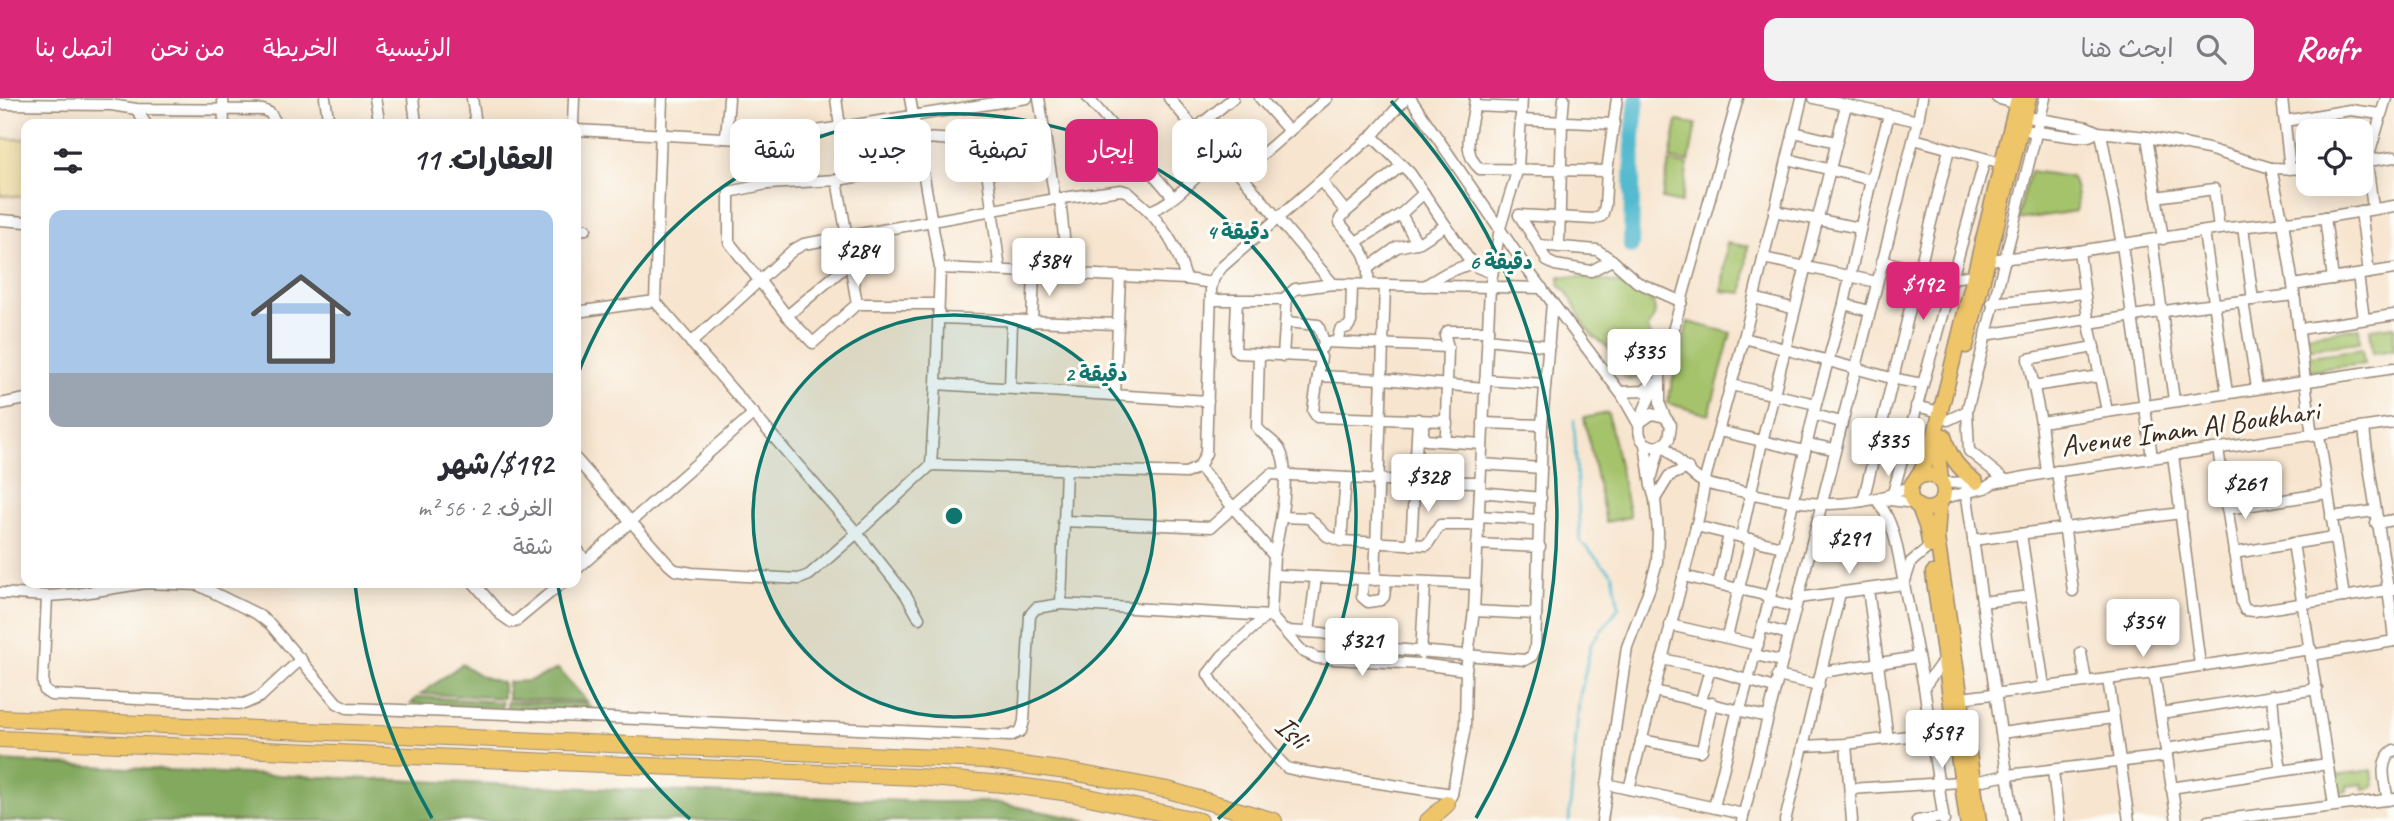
<!DOCTYPE html>
<html lang="ar">
<head>
<meta charset="utf-8">
<style>
	body { margin:0; font-family:Caveat,"Playpen Sans Arabic",sans-serif; background:#f2f2f3; color:#2b2b33; direction:rtl; height:100vh; display:flex; flex-direction:column; font-size:26px; white-space:nowrap }
	* { box-sizing:border-box; margin:0 }
	p { font-size:23px; color:#7c7c81 }
	.icon { flex:none; width:38px; height:38px; fill:none; stroke:currentColor; stroke-width:2; stroke-linecap:round; stroke-linejoin:round }
	.map { position:relative; flex:1; overflow:hidden; direction:ltr }
	.side { position:absolute; left:21px; top:21px; width:560px; height:469px; display:flex; flex-direction:column; background:#fff; border-radius:14px; box-shadow:0 4px 18px #0003; direction:rtl }
	.side>* { flex:none }
	.guide { position:absolute; left:602px; top:21px; width:665px; height:63px; direction:rtl; display:flex; gap:14px }
	.controls { position:absolute; left:2296px; top:21px; display:grid; gap:14px }
	.controls a { display:grid; place-items:center; width:77px; height:77px; border-radius:14px; background:#fff; box-shadow:0 4px 18px #0003; font-size:35px }
	.price { position:absolute; translate:-50% -60px; padding:0 16px; border-radius:7px; background:#fff; color:#222; font-size:23px; line-height:46px; filter:drop-shadow(0 2px 4px #0008) }
	.price::after { content:''; position:absolute; left:50%; top:42px; width:21px; height:16px; margin-left:-10px; background:inherit; clip-path:polygon(0 0,100% 0,50% 100%) }
	.price.active { background:#db2777; color:#fff }
	ul { padding:0; list-style:none }
	li { display:grid; align-content:center; gap:14px; height:371px; padding:0 28px }
	li+li { border-top:2px solid #e1e1e2 }
	li span { display:grid; place-items:center; height:217px; border-radius:14px; color:#555 }
	li>.icon { margin-inline-start:auto }
	span .icon { width:126px; height:126px; fill:#fffc; stroke-width:1 }
	li b { font-size:30px }
	h2 { display:flex; justify-content:space-between; align-items:center; height:84px; padding:0 28px; font-size:30px }
	.pill { padding:0 24px; border-radius:14px; background:#fff; box-shadow:0 4px 18px #0003; font-size:24px; line-height:63px }
	.pill.active { background:#db2777; color:#fff }
	header { display:flex; align-items:center; gap:42px; box-sizing:border-box; height:98px; padding:0 35px; background:#db2777; color:#fff }
	header strong { font-size:33px }
	nav { display:flex; gap:38px; margin-inline-start:auto; font-size:24px }
	.search { width:490px; height:63px; background:#f2f2f3; display:flex; align-items:center; gap:18px; box-sizing:border-box; padding:0 24px; border-radius:14px; color:#7c7c81; font-size:26px }
	.map>svg:first-child { display:block }
	.green { fill:#a4c36b; stroke:#707644; stroke-width:2 }
	.forest { fill:#83a95f; stroke:#5f6a3e; stroke-width:2 }
	.sand { fill:#eeda9e; stroke:#94825e; stroke-width:2 }
	.lines { fill:none; stroke-linecap:round; stroke-linejoin:round }
	.stream { stroke:#52bacf; stroke-width:2.5 }
	.river { stroke:#52bacf; stroke-width:16 }
	.minor-casing { stroke:#998876; stroke-width:13 }
	.major-casing { stroke:#998876; stroke-width:17 }
	.highway-casing { stroke:#998876; stroke-width:18 }
	.minor { stroke:#fff; stroke-width:10 }
	.major { stroke:#eec569; stroke-width:14 }
	.highway { stroke:#eec569; stroke-width:16 }
	.ring { fill:none; stroke:#0f766e; stroke-width:3.5 }
	.labels { text-anchor:middle; dominant-baseline:central; stroke-width:6; stroke-linejoin:round; paint-order:stroke }
	.street-label { font-size:30px; fill:#3b2a1e; stroke:#fdfcf7 }
	.centre { fill:#0f766e; stroke:#fdfcf7; stroke-width:3.5 }
	.ring-label { font-size:21px; text-anchor:middle; font-weight:bold; fill:#0f766e; stroke:#fdfcf7; stroke-width:6; stroke-linejoin:round; paint-order:stroke }
</style>
</head>
<body>
<header>
<strong>Roofr</strong>
<div class="search"><svg class="icon" aria-label="search" viewBox="0 0 24 24"><circle cx="10" cy="10" r="6"/><path d="M15 15l6 6"/></svg>ابحث هنا</div>
<nav><a>الرئيسية</a><a>الخريطة</a><a>من نحن</a><a>اتصل بنا</a></nav>
</header>
<div class="map">
<svg width="2394" height="723" viewBox="0 0 2394 723">
	<rect width="100%" height="100%" fill="#fdfcf7"/>
	<filter id="ink" filterUnits="userSpaceOnUse"><feTurbulence type="fractalNoise" baseFrequency=".0143" numOctaves="2"/><feDisplacementMap in="SourceGraphic" scale="14" xChannelSelector="R" yChannelSelector="G"/><feConvolveMatrix kernelMatrix="1 2 1 2 8 2 1 2 1" color-interpolation-filters="sRGB"/></filter>
	<filter id="wash" filterUnits="userSpaceOnUse"><feTurbulence type="fractalNoise" baseFrequency=".00686" numOctaves="4" result="noise"/><feDisplacementMap in="SourceGraphic" scale="28" xChannelSelector="R" yChannelSelector="G"/><feGaussianBlur stdDeviation="1.57" result="paint"/><feColorMatrix in="noise" values="0 0 0 0 0 0 0 0 0 0 0 0 0 0 0 0 0 1.4 0 .05"/><feComposite in="paint" operator="in"/></filter>
	<g filter="url(#wash)">
		<rect width="100%" height="100%" fill="#f7e5cf"/>
		<g class="green">
			<polygon points="1677,23 1696,26 1689,64 1670,61"/>
			<polygon points="1669,64 1688,67 1681,105 1662,101"/>
			<path d="M2030,73L2071,79C2076,86 2079,105 2076,113L2017,122Z"/>
			<polygon points="1727,145 1748,148 1743,195 1722,193"/>
			<path d="M1560,178C1584,179 1681,185 1648,230L1652,243L1639,279L1629,282C1617,275 1616,263 1609,251C1604,245 1597,242 1592,237C1578,222 1575,199 1559,187Z"/>
			<polygon points="1688,224 1731,235 1709,317 1667,305"/>
			<polygon points="2394,228 2394,252 2373,255 2370,231"/>
			<polygon points="2359,230 2360,244 2307,251 2305,237"/>
			<polygon points="2362,251 2364,266 2310,272 2308,258"/>
			<polygon points="1608,315 1630,419 1606,424 1584,320"/>
			<polygon points="2372,672 2374,689 2364,691 2363,686 2347,688 2347,693 2337,695 2334,677"/>
		</g>
		<g class="forest">
			<polygon points="462,566 483,579 503,585 503,600 421,596"/>
			<polygon points="558,571 587,603 508,601 508,584 529,583"/>
			<polygon points="417,599 502,604 502,610 411,606"/>
			<polygon points="507,604 587,605 595,614 507,610"/>
			<polygon points="0,663 221,675 931,704 993,704 1090,723 0,723"/>
		</g>
		<polygon class="sand" points="0,41 26,41 26,99 0,97"/>
		<g class="lines">
			<polyline class="stream" points="1569,723 1579,603 1591,546 1619,509 1613,477 1580,443 1574,322"/>
			<polyline class="river" points="1631,148 1633,39 1637,0"/>
		</g>
	</g>
	<g filter="url(#ink)">
		<g class="lines">
			<g class="minor-casing">
				<g id="minor">
					<polyline points="223,0 224,26"/>
					<polyline points="325,0 329,26"/>
					<polyline points="375,0 379,22"/>
					<polyline points="413,0 416,26"/>
					<polyline points="472,0 476,26"/>
					<polyline points="662,0 655,203 857,435 906,497 919,520"/>
					<polyline points="836,0 840,29"/>
					<polyline points="1039,0 1055,101"/>
					<polyline points="1088,0 1173,99"/>
					<polyline points="1169,0 1195,31 1240,76 1333,186"/>
					<polyline points="1260,0 1289,33"/>
					<polyline points="1410,0 1530,175 1622,297 1639,327"/>
					<path d="M1475,0C1474,25 1458,52 1480,71L1607,73"/>
					<polyline points="1997,0 2017,6"/>
					<polyline points="2282,0 2290,71"/>
					<polyline points="0,6 111,7 136,11 263,12 270,15 277,26"/>
					<polyline points="1474,8 1521,10"/>
					<polyline points="136,11 146,26"/>
					<polyline points="2033,20 2087,29 2098,34"/>
					<polyline points="1520,22 1614,26"/>
					<polyline points="1918,23 1922,0"/>
					<polyline points="2285,23 2350,12 2380,16"/>
					<polyline points="573,26 574,0"/>
					<polyline points="1195,31 1233,0"/>
					<polyline points="576,32 759,42 1027,0"/>
					<polyline points="2030,33 2076,39 2089,38 2098,34 2147,39 2208,51 2271,70 2308,71"/>
					<polyline points="1794,34 1836,44"/>
					<polyline points="2101,35 2122,147 2152,359"/>
					<polyline points="1372,38 1410,75 1468,160 1477,169 1492,175"/>
					<polyline points="2147,39 2163,141"/>
					<polyline points="726,40 729,0"/>
					<polyline points="1914,41 2002,65"/>
					<polyline points="759,42 767,86"/>
					<path d="M916,42C940,38 972,42 986,65L1000,172"/>
					<polyline points="1788,61 1871,82"/>
					<polyline points="2362,64 2394,59"/>
					<polyline points="2271,70 2283,124 2293,187 2312,338"/>
					<polyline points="1240,76 1327,0"/>
					<polyline points="837,82 921,68"/>
					<path d="M1321,83L1346,114L1340,121V125C1359,150 1370,152 1368,187"/>
					<polyline points="2156,99 2214,91 2219,131"/>
					<polyline points="1060,101 1068,177"/>
					<polyline points="2373,110 2367,64 2386,0"/>
					<path d="M1149,113C1170,138 1177,150 1186,181"/>
					<polyline points="1774,113 1860,130"/>
					<polyline points="2361,113 2369,175"/>
					<polyline points="1346,114 1402,67"/>
					<polyline points="1401,116 1417,145"/>
					<polyline points="1519,117 1594,121 1602,118 1605,108 1607,73 1617,0"/>
					<polyline points="1519,117 1538,147 1597,152 1612,162"/>
					<polyline points="2325,119 2333,181"/>
					<polyline points="0,122 26,124"/>
					<polyline points="2243,129 2253,202"/>
					<polyline points="576,132 586,131"/>
					<polyline points="2204,134 2227,295"/>
					<polyline points="847,139 837,82 767,86 729,94 729,144 787,218 845,169 851,171 857,206"/>
					<polyline points="2152,142 2174,302"/>
					<polyline points="1356,144 1401,116 1424,95"/>
					<polyline points="1538,147 1547,163 1555,167 1591,173 1612,162 1637,184 1682,204"/>
					<polyline points="1559,149 1562,23 1564,0"/>
					<polyline points="2079,153 2088,221 2107,313"/>
					<polyline points="1763,160 1877,184"/>
					<polyline points="1988,162 2079,153 2219,131 2314,121 2394,108"/>
					<polyline points="1882,163 1951,180 1974,177"/>
					<polyline points="940,170 1186,181 1212,185"/>
					<polyline points="1368,170 1397,149 1420,144 1445,128"/>
					<polyline points="2358,177 2364,221"/>
					<polyline points="2293,187 2394,171"/>
					<polyline points="1424,188 1446,175 1472,165"/>
					<polyline points="1754,200 1795,211"/>
					<polyline points="1211,202 1287,202"/>
					<polyline points="1237,202 1235,251 1238,255 1321,259 1318,278 1383,281 1484,290"/>
					<polyline points="2243,203 2257,290"/>
					<polyline points="1992,205 2084,195"/>
					<polyline points="1844,206 1869,213"/>
					<polyline points="576,214 655,203"/>
					<polyline points="787,218 813,245 857,206 938,206"/>
					<polyline points="938,220 1118,226"/>
					<polyline points="1032,224 1034,175"/>
					<polyline points="1286,224 1318,227 1324,244 1322,250"/>
					<polyline points="2089,225 2191,209 2294,197"/>
					<polyline points="2300,231 2394,217"/>
					<polyline points="1985,237 2088,221"/>
					<polyline points="1744,240 1891,280 1922,286"/>
					<polyline points="1487,241 1549,248"/>
					<polyline points="1324,244 1448,249 1446,323"/>
					<polyline points="1337,244 1340,232 1348,229 1351,224 1352,187"/>
					<path d="M691,245L793,152L804,146L1055,101L1121,92L1128,94L1149,113C1173,107 1201,73 1220,56"/>
					<polyline points="1448,249 1445,238 1448,233 1488,233"/>
					<path d="M1259,256L1257,329C1263,338 1275,343 1280,352C1292,375 1279,433 1274,458"/>
					<polyline points="1283,258 1287,198 1295,191 1333,186 1542,190"/>
					<polyline points="1318,278 1313,313 1317,319 1446,323 1447,325 1445,343"/>
					<polyline points="1485,282 1545,286"/>
					<polyline points="936,286 1208,303"/>
					<polyline points="1731,287 1816,306"/>
					<polyline points="2033,288 2100,278"/>
					<polyline points="1010,290 1012,223"/>
					<polyline points="1620,294 1644,293 1653,285"/>
					<polyline points="1115,296 1120,179"/>
					<polyline points="0,306 26,301"/>
					<polyline points="1916,308 1940,314"/>
					<polyline points="1815,317 1841,324"/>
					<polyline points="1665,319 1660,307 1660,279 1738,0"/>
					<polyline points="1948,322 1967,313"/>
					<path d="M1642,323L1652,316L1665,319L1671,327L1669,341C1663,347 1657,351 1649,347C1626,338 1650,299 1657,285"/>
					<polyline points="2041,324 2394,270"/>
					<polyline points="1483,325 1542,327"/>
					<polyline points="1423,329 1423,340 1426,342 1482,346"/>
					<path d="M2364,330C2372,401 2388,471 2394,543"/>
					<polyline points="1719,333 1805,353"/>
					<polyline points="2319,337 2344,499"/>
					<polyline points="1807,346 1834,351"/>
					<path d="M1663,347C1675,358 1688,376 1703,384C1714,389 1729,390 1740,393C1799,407 1854,415 1911,388"/>
					<polyline points="2218,351 2242,505 2245,512 2254,513 2394,491"/>
					<polyline points="2173,357 2200,567"/>
					<polyline points="576,361 669,467 675,472 692,475 799,481 809,477 857,435 931,367 936,286 940,170 910,0"/>
					<polyline points="931,367 1186,375 1199,369 1206,355 1211,191 1214,179 1223,168 1372,38 1406,0"/>
					<polyline points="1199,369 1274,458 1271,518"/>
					<polyline points="1541,370 1542,327 1552,204"/>
					<polyline points="1066,371 1061,506 1271,518 1302,553 1317,560 1420,566 1466,572"/>
					<polyline points="2057,373 2073,493"/>
					<polyline points="2047,375 2041,324 2028,261 2094,249"/>
					<polyline points="1652,378 1660,348"/>
					<polyline points="2005,382 1969,353 1967,313 2045,0"/>
					<polyline points="1943,385 1977,384"/>
					<polyline points="1966,392 2001,635"/>
					<polyline points="1480,394 1541,400"/>
					<polyline points="1893,395 1985,61"/>
					<polyline points="1944,400 1985,390 1993,385 2047,375 2394,325"/>
					<polyline points="1655,401 1669,378 1688,370"/>
					<polyline points="1882,401 1914,405"/>
					<polyline points="1863,403 1949,51"/>
					<polyline points="2227,411 2327,395"/>
					<polyline points="1479,418 1540,422"/>
					<polyline points="1282,419 1309,420 1327,438 1341,443 1427,447 1440,427 1478,427"/>
					<polyline points="2331,419 2374,413"/>
					<polyline points="1063,423 1211,429 1271,376 1405,383 1480,384"/>
					<polyline points="2376,425 2394,422"/>
					<polyline points="1696,428 1782,449"/>
					<polyline points="2021,436 2044,588"/>
					<polyline points="1741,439 1762,344 1846,7"/>
					<polyline points="1973,442 2181,415"/>
					<polyline points="1341,443 1346,380"/>
					<polyline points="2293,445 2334,707"/>
					<polyline points="1477,446 1540,449"/>
					<polyline points="1411,447 1418,321"/>
					<polyline points="1930,448 1911,464 1904,486 1924,589 1944,723"/>
					<polyline points="576,450 582,458 582,466"/>
					<polyline points="2234,455 2334,439"/>
					<polyline points="576,472 754,315"/>
					<polyline points="1274,477 1316,479"/>
					<polyline points="1683,478 1769,498"/>
					<polyline points="1363,482 1362,499 1368,504 1381,502 1384,499 1386,483"/>
					<polyline points="1375,482 1385,187"/>
					<polyline points="474,485 501,517 511,524 515,524 562,485"/>
					<polyline points="1718,486 1729,436"/>
					<polyline points="1868,491 1888,641"/>
					<polyline points="0,495 47,498 77,496 146,485 198,487 257,516 270,526 337,605 347,610 637,621 1010,638 1021,633 1024,623 1030,517 1036,510 1061,506"/>
					<polyline points="47,498 43,586 45,593 51,597 244,606 260,599 301,561"/>
					<path d="M1798,500L1904,486C1898,456 1896,426 1876,401"/>
					<polyline points="1768,502 1795,509"/>
					<polyline points="1982,504 2030,498"/>
					<polyline points="1474,513 1536,516"/>
					<polyline points="1266,518 1222,558 1208,576 1216,589 1280,663 1287,670 1300,673 1452,696"/>
					<polyline points="1670,527 1758,547"/>
					<polyline points="1763,529 1788,536"/>
					<polyline points="1286,533 1323,535 1370,549 1525,562 1532,558 1535,551 1541,370 1481,366"/>
					<polyline points="1309,534 1316,479 1475,486"/>
					<polyline points="1727,539 1751,441"/>
					<polyline points="2081,555 2086,583"/>
					<polyline points="1421,556 1425,485"/>
					<polyline points="1755,557 1781,563"/>
					<polyline points="2312,557 2394,543"/>
					<polyline points="1662,561 1710,571 1774,590"/>
					<polyline points="1822,574 1918,559"/>
					<polyline points="2154,575 2177,723"/>
					<polyline points="1777,578 1819,587"/>
					<polyline points="2108,581 2129,723"/>
					<polyline points="1924,589 1945,560"/>
					<polyline points="1654,593 1767,619"/>
					<polyline points="2272,597 2275,634 2281,671"/>
					<polyline points="1954,601 2154,575 2311,551"/>
					<polyline points="1701,603 1710,571"/>
					<polyline points="1740,612 1776,477 1816,306 1844,206 1871,82 1889,17"/>
					<polyline points="2161,615 2317,591"/>
					<polyline points="1641,642 1700,653 1702,652 1712,605"/>
					<polyline points="1846,646 1852,723"/>
					<polyline points="1803,648 1846,646 1931,635"/>
					<polyline points="2166,651 2275,634"/>
					<polyline points="2053,673 2059,723"/>
					<polyline points="1973,684 2008,677 2167,658"/>
					<polyline points="1606,686 1743,716"/>
					<polyline points="2171,690 2327,666"/>
					<polyline points="1629,691 1699,417 1706,377 1744,240 1802,0"/>
					<polyline points="1850,691 1961,684"/>
					<path d="M2388,702C2385,685 2377,663 2394,652"/>
					<polyline points="1447,706 1452,696 1465,630 1466,572 1474,513 1490,190 1500,130 1518,70 1522,0"/>
					<polyline points="1714,709 1738,611"/>
					<polyline points="1602,723 1627,549 1650,489 1657,464 1658,434 1655,401 1651,388 1645,346"/>
					<polyline points="1742,723 1918,23 1814,0"/>
					<polyline points="1785,723 1840,495"/>
					<polyline points="1917,723 1943,719"/>
					<polyline points="2014,723 2001,635 2113,620"/>
					<polyline points="2208,723 2394,701"/>
				</g>
			</g>
			<g class="major-casing">
				<g id="major">
					<polyline points="1966,248 2029,0"/>
					<path d="M1944,338C1950,360 1958,370 1976,384"/>
					<circle cx="1927" cy="394" r="17"/>
					<polyline points="1916,380 1925,366 1932,348 2018,0"/>
					<polyline points="1941,382 1939,364 1944,339"/>
					<polyline points="1939,407 1937,440 1979,723"/>
					<polyline points="1919,409 1926,428 1930,448"/>
					<polyline points="1933,475 1967,723"/>
				</g>
			</g>
			<g class="highway-casing">
				<g id="highway">
					<polyline points="0,620 985,662 1067,673 1168,692 1274,723"/>
					<polyline points="0,641 917,679 1003,686 1070,695 1200,723"/>
					<polyline points="1428,723 1447,706"/>
				</g>
			</g>
			<use href="#minor" class="minor"/>
			<use href="#major" class="major"/>
			<use href="#highway" class="highway"/>
		</g>
	</g>
	<circle cx="954" cy="418" r="201" fill="#0f766e" fill-opacity=".12"/>
	<g class="ring">
		<circle cx="954" cy="418" r="201"/>
		<path d="M690 721A402 402 0 0 1 558 488M576 281A402 402 0 1 1 1218 721"/>
		<path d="M432 720A603 603 0 0 1 355 486M1391 3A603 603 0 0 1 1476 720"/>
	</g>
	<g class="labels">
		<g class="street-label">
			<text transform="translate(2190 330) rotate(-8)">Avenue Imam Al Boukhari</text>
			<text transform="translate(1292 634) rotate(42)">Isli</text>
		</g>
	</g>
	<circle cx="954" cy="418" r="10" class="centre"/>
	<g class="ring-label">
		<text x="1238" y="141">4 دقيقة</text>
		<text x="1501" y="171">6 دقيقة</text>
		<text x="1096" y="283">2 دقيقة</text>
	</g>
</svg>
<div class="controls">
<a><svg class="icon" aria-label="locate" viewBox="0 0 24 24"><circle cx="12" cy="12" r="6"/><path d="M12 2v4M12 18v4M2 12h4M18 12h4"/></svg></a>
</div>
<b class="price" style="left:858px;top:190px">$284</b>
<b class="price" style="left:1049px;top:200px">$384</b>
<b class="price active" style="left:1923px;top:224px">$192</b>
<b class="price" style="left:1644px;top:291px">$335</b>
<b class="price" style="left:1888px;top:380px">$335</b>
<b class="price" style="left:1428px;top:416px">$328</b>
<b class="price" style="left:2245px;top:423px">$261</b>
<b class="price" style="left:1849px;top:478px">$291</b>
<b class="price" style="left:2143px;top:561px">$354</b>
<b class="price" style="left:1362px;top:580px">$321</b>
<b class="price" style="left:1942px;top:672px">$597</b>
<div class="guide">
<a class="pill">شراء</a>
<a class="pill active">إيجار</a>
<a class="pill">تصفية</a>
<a class="pill">جديد</a>
<a class="pill">شقة</a>
</div>
<section class="side">
<h2>العقارات: 11<svg class="icon" aria-label="filters" viewBox="0 0 24 24"><path d="M4 7h16M4 17h16"/><circle cx="9" cy="7" r="2"/><circle cx="15" cy="17" r="2"/></svg></h2>
<ul>
<li><span style="background:linear-gradient(#a9c7e8 75%,#9aa5b1 0)"><svg class="icon" aria-label="home" viewBox="0 0 24 24"><path d="M3 11l9-7 9 7M6 9v11h12V9"/></svg></span><div><b>$192/شهر</b><p>الغرف: 2 · 56 m²</p><p>شقة</p></div></li>
</ul>
</section>
</div>
</body>
</html>
